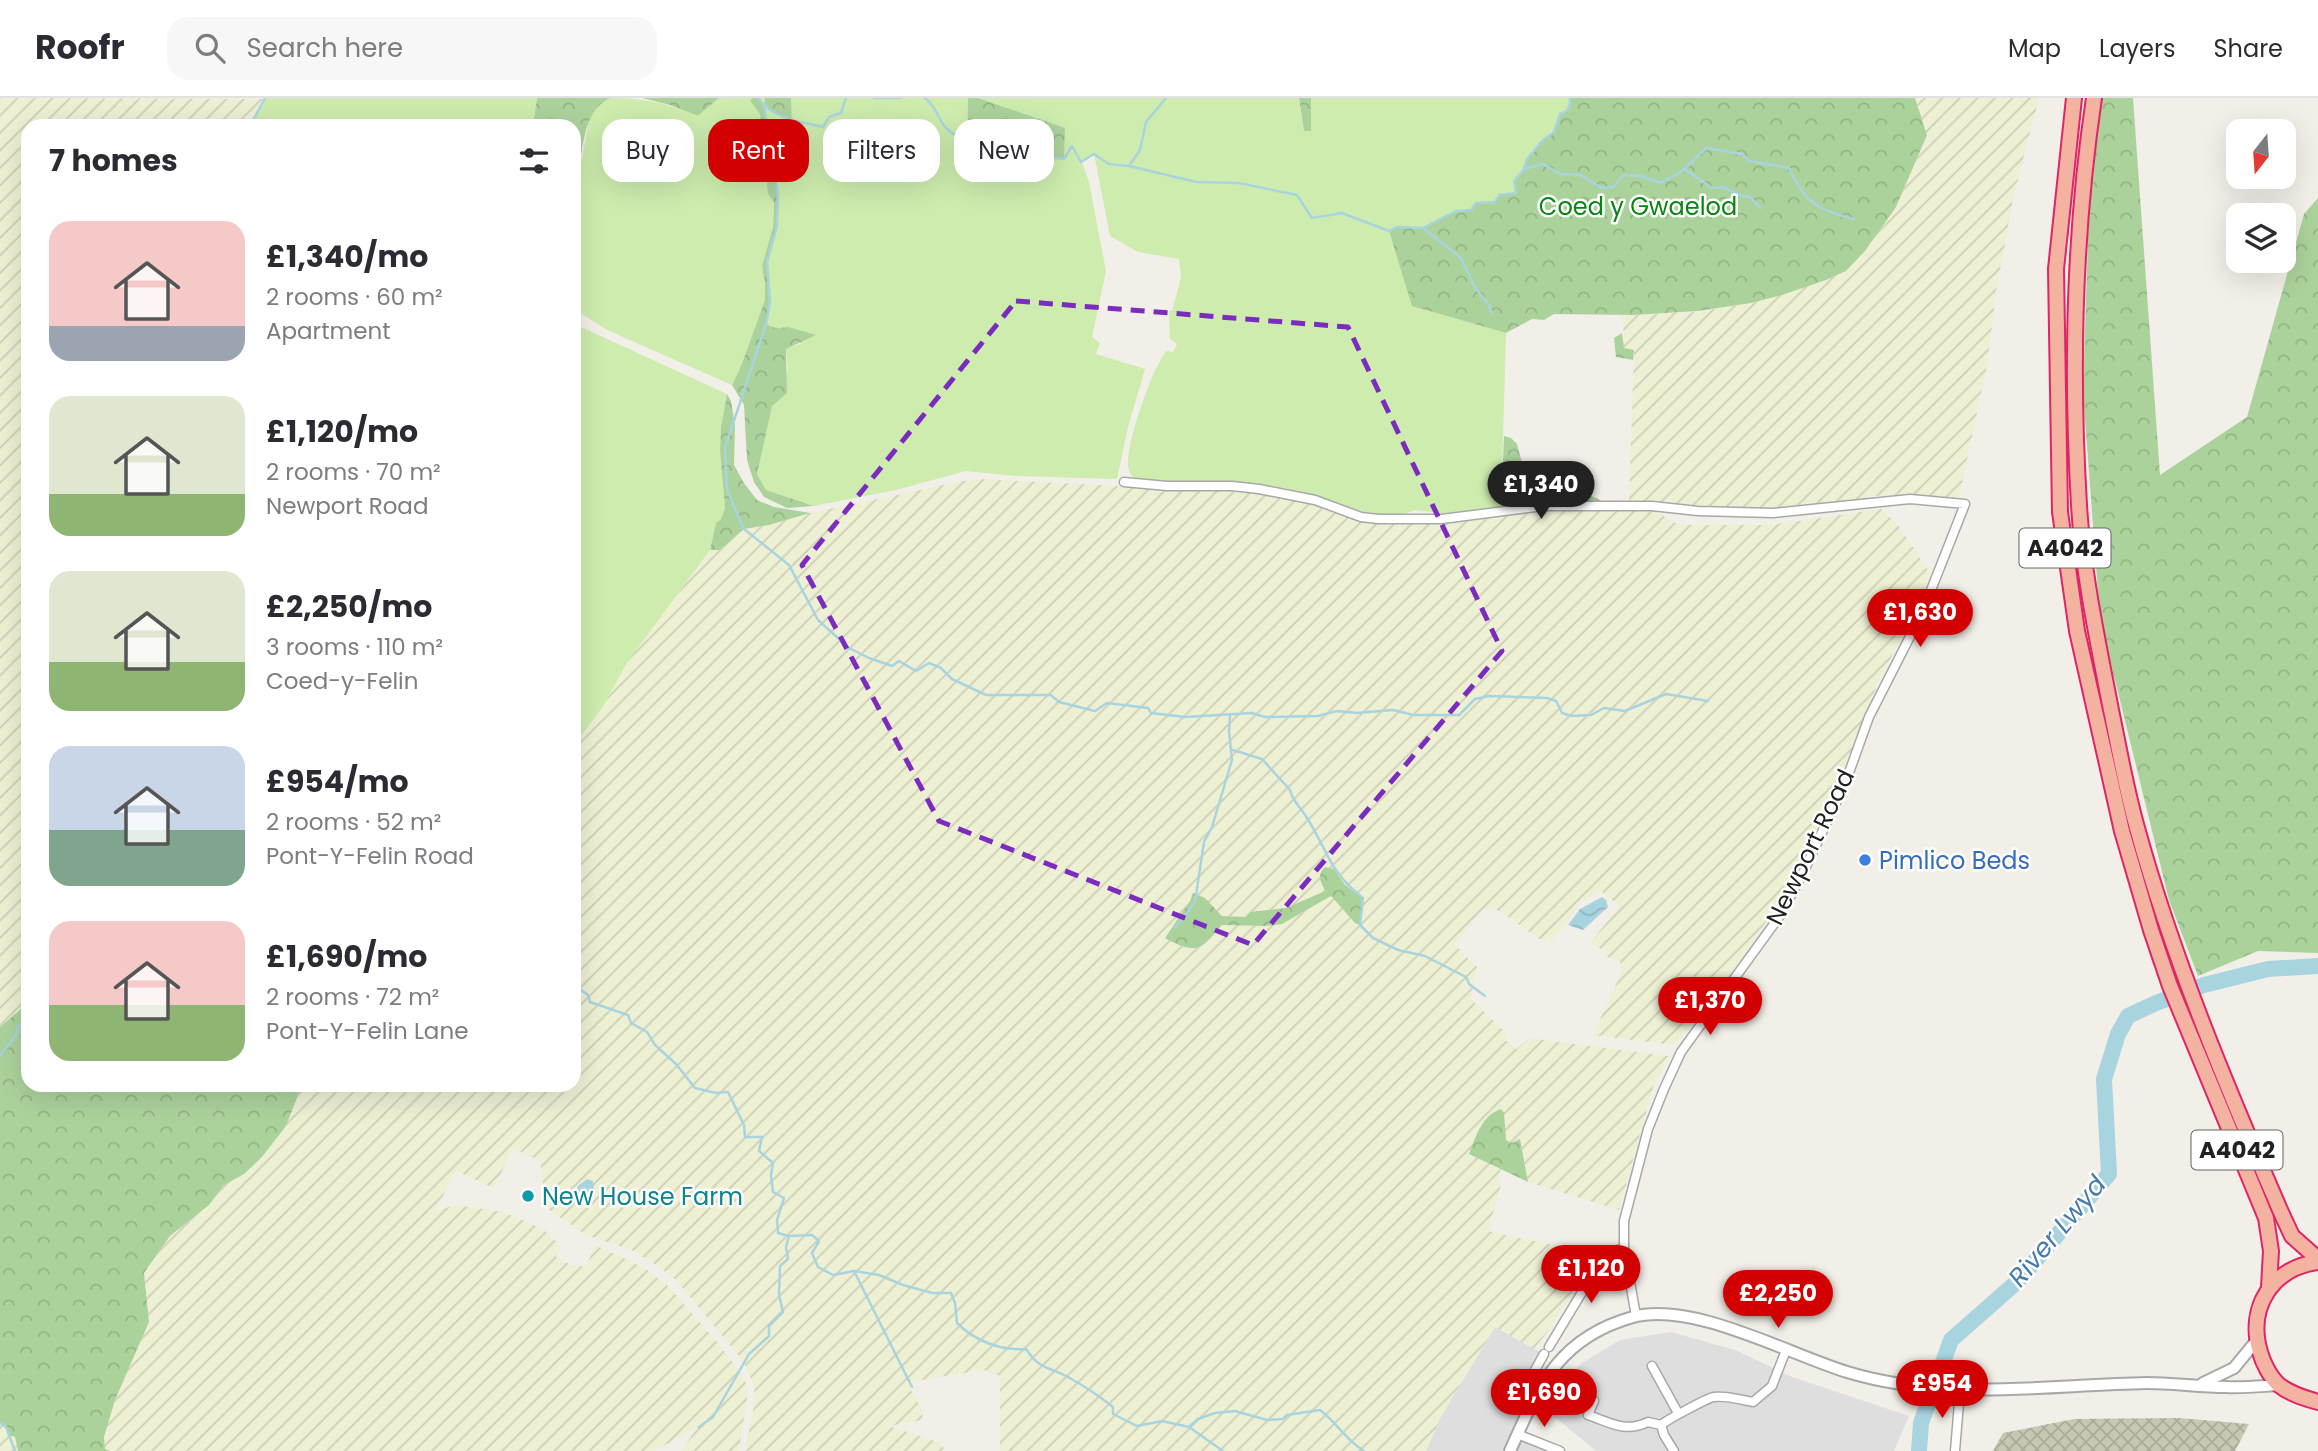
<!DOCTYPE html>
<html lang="en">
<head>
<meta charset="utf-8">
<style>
	body { margin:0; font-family:Poppins,sans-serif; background:#f7f7f7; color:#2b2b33; height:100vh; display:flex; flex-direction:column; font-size:26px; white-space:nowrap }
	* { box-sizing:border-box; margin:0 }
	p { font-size:23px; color:#7c7c81 }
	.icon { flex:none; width:38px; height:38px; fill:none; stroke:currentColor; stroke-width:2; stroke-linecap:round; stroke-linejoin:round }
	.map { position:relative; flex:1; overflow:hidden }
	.details { position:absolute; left:21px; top:21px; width:560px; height:973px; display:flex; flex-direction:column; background:#fff; border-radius:21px; box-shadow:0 7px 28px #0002 }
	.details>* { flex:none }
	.top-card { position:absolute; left:602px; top:21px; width:665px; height:63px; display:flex; gap:14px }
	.needle { width:46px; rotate:197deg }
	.buttons { position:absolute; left:2226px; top:21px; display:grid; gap:14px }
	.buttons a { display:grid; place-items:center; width:70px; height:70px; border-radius:14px; background:#fff; box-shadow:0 7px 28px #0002; font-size:35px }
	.price { position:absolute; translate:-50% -60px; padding:0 16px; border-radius:24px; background:#d30002; color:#fff; font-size:23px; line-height:46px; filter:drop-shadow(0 2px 4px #0008) }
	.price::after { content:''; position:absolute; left:50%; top:42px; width:21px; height:16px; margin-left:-10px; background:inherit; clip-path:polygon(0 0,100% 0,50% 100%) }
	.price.current { background:#222; color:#fff }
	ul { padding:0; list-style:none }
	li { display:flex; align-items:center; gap:21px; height:175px; padding:0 28px }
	li span { display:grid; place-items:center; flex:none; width:196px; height:140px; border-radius:21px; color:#555 }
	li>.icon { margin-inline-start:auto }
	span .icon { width:84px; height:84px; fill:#fffc; stroke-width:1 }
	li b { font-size:30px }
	h2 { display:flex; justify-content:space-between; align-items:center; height:84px; padding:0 28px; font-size:30px }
	.chip { padding:0 24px; border-radius:21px; background:#fff; box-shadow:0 7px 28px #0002; font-size:24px; line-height:63px }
	.chip.current { background:#d30002; color:#fff }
	header { display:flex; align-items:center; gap:42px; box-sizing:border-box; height:98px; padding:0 35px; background:#fff; border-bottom:2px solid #e1e1e2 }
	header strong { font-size:33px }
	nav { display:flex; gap:38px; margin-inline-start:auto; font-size:24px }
	.search { width:490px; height:63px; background:#f7f7f7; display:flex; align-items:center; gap:18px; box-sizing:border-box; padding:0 24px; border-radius:21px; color:#7c7c81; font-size:26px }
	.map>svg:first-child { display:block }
	.residential { fill:#dfdede }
	.construction { fill:url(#construction-cross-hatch) }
	.farmland { fill:url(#farmland-furrows); fill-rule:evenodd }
	.grass { fill:#cdecae }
	.forest { fill:url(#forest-crowns) }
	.water { fill:url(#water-waves) }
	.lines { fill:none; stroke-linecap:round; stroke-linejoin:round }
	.stream { stroke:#a8d4e0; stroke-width:2.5 }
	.river { stroke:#a8d4e0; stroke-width:16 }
	.minor-casing { stroke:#a8a8a8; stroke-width:11 }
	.tertiary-casing { stroke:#a8a8a8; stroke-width:14 }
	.trunk-casing { stroke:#e02566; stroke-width:18 }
	.minor { stroke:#fff; stroke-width:8 }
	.tertiary { stroke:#fff; stroke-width:10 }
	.trunk { stroke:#f4b2a1; stroke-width:14 }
	.marked { fill:none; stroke:#7b2cbf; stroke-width:5; stroke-dasharray:14 9; stroke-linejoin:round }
	.shop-dot { fill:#3f7fe0; stroke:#fff; stroke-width:2.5 }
	.culture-dot { fill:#0f9aa8; stroke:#fff; stroke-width:2.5 }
	.labels { text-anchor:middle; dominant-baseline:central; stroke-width:5; stroke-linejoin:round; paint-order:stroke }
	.shield { fill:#fff; stroke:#646464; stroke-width:2 }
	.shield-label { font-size:23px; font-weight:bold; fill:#212121 }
	.park-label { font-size:24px; fill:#098612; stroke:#fff }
	.street-label { font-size:24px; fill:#212121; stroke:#fff }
	.shop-label { font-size:24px; fill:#366cbe; stroke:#fff; text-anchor:start }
	.culture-label { font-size:24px; fill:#0d838f; stroke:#fff; text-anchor:start }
	.water-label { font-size:26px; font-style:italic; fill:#477aad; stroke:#fff }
</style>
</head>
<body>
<header>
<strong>Roofr</strong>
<div class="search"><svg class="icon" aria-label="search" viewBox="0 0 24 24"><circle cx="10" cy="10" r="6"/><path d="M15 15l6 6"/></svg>Search here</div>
<nav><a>Map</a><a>Layers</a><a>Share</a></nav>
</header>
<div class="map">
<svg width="2318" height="1353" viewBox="0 0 2318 1353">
	<defs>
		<pattern id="construction-cross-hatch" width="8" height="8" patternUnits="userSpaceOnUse" patternTransform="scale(1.75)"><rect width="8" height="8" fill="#c7c7b3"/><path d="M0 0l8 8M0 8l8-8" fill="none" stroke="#abab9a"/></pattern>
		<pattern id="farmland-furrows" width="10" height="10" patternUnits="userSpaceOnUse" patternTransform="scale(1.75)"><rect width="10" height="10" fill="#eef0d4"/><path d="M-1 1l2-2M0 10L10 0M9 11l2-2" fill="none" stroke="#ccceb6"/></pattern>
		<pattern id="forest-crowns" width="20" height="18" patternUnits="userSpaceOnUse" patternTransform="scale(1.75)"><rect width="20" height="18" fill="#acd29c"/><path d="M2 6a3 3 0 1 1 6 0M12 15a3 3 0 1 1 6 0" fill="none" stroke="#94b486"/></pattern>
		<pattern id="water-waves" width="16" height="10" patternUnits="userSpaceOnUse" patternTransform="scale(1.75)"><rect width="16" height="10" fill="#a8d4e0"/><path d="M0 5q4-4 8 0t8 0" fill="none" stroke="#90b6c0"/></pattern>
	</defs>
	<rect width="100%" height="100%" fill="#f2efe8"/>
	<g class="residential">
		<polygon points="1495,1229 1544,1256 1524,1291 1532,1306 1518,1336 1560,1353 1426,1353 1440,1320"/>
		<polygon points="1671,1234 1735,1252 1792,1279 1909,1318 1894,1353 1596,1353 1545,1311 1582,1265 1620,1242"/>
	</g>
	<polygon class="construction" points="2179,1320 2249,1326 2235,1353 1993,1353 2003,1335 2074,1321"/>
	<g class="farmland">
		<polygon points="0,0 265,1 250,28 28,28 28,905 0,929"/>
		<polygon points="1915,0 2039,0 2014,96 1997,188 1987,267 1959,400 1917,397 1874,398 1849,405 1796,411 1716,410 1629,405 1634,253 1624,250 1623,217 1698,214 1751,205 1826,182 1846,173 1896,109 1927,37"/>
		<path d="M979,381L1178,391L1227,392L1258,395L1313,405L1332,410L1352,421L1371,425L1441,426L1545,413L1647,412L1657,414L1679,427H1771L1881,411L1898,427L1930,475L1913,519L1880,580L1823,723L1809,747L1763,829L1718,893L1681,940L1673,947L1593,937L1623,871L1620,864L1605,858L1607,854L1590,845L1620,808L1601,793L1582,803L1552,843L1548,840L1545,845L1501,814L1491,810L1485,811L1478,818L1454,846L1477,869L1471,901L1507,936L1505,942L1517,951L1529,940L1669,958L1653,989L1619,1112L1528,1084L1520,1041L1512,1045L1506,1042L1504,1015L1501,1011L1470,1056L1501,1070L1499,1079L1501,1087L1488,1133L1558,1148L1587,1158L1588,1164L1579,1183L1549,1232L1534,1251L1495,1229L1440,1320L1426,1353H1000V1278L984,1272L909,1284L912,1295L922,1311L923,1322L889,1328L941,1345L945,1353H745L755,1303L754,1288L744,1264L677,1183L658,1168L634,1153L586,1137L542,1107L544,1092L540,1063L513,1050L494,1090L456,1073L435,1113L456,1107L498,1113L526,1123L545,1133L561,1148L556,1159L571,1167L586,1169L595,1147L643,1169L668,1188L718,1245L745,1281L748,1294L739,1353H681L697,1330L654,1353H110L105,1351L104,1339L115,1302L149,1224L144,1175L170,1138L209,1107L224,1087L262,1059L286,1028L302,987H574V647L602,610L628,563L710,452H720L744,431L769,427L810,415L963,383ZM1334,771L1345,787L1355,825L1331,798L1282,826L1265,828L1222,827L1205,848L1165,840L1190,803L1193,795L1204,800L1222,818L1246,819L1250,814L1286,810L1325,793Z"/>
		<polygon points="0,1325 15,1339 18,1353 0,1353"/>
	</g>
	<g class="grass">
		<polygon points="265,0 537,0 533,28 250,28"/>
		<path d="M610,0C644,0 666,5 698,18L719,0H752L750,3L760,16L763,53L774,104L773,129L762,168L765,185V202L741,268L732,287L607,232L574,211V88L582,60L590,18L598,6Z"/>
		<path d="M758,0H765L764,9L792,22L791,0H968L967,45L1034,59L1063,60L1064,30L978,0H1299L1304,32H1311V0H1570C1570,9 1569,13 1560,16L1554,34L1543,42L1527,61L1524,71L1514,83L1516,95L1499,97L1495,104L1476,105L1471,112L1456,113L1423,130L1397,129L1389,133L1413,208L1506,235L1501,410L1448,416L1415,412L1404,416L1376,417L1304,396L1136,382C1131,377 1129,374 1128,368C1127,342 1151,274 1166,253L1173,254L1177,246L1170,241L1169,213H1172L1181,180L1179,161L1138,154L1110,138L1094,56L1082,64L1089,84L1106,173L1092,239L1100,245L1096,256L1145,271L1128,329L1117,381L1016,378L966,373L896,392L814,408L766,392L757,376L759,358L772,307L788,271L786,250L801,246L788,229L776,230L766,226L770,204L767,164L777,128L778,97L764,9Z"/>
		<polygon points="581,229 727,296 721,329 720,353 725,410 721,421 716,425 710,452 628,563 602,610 574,647 574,259"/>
	</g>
	<g class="forest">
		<path d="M537,0H610C579,15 585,58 574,88V28H533Z"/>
		<polygon points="642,0 719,0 698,18 670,7"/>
		<polygon points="752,0 758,0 764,8 765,0 791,0 792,23 764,9 778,97 777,128 767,164 770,204 766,226 776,230 788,229 816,237 786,251 787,295 772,308 757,376 766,392 814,408 787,410 764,399 754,384 747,362 744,307 732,287 741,268 765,202 765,185 762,168 773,129 774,104 768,96 760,16 750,3"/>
		<polygon points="968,0 978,0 1065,30 1064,60 1034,59 967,45"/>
		<polygon points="1299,0 1311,0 1311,33 1304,33"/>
		<path d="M1570,0H1915L1927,37L1896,109L1865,153L1846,173L1826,182L1782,197L1751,205L1698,213L1633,217L1554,216L1544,222L1532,221L1506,235L1412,208L1389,133L1397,129L1423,130L1456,113L1471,112L1476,105L1495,104L1499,97L1516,95L1514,83L1524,71L1527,61L1543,42L1554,34L1560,16C1569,13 1570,9 1570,0Z"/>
		<polygon points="2102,0 2133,0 2160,377 2247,319 2304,116 2318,100 2318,855 2258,853 2198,878 2169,802 2100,521 2083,294 2090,79"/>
		<polygon points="1622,235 1624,250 1634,252 1633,262 1616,259 1614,240"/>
		<polygon points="727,296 731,303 735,328 734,367 744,385 757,402 774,409 810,415 769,427 744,431 720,452 710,452 716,425 721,421 725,410 720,353 721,329"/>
		<path d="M1504,338L1511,340L1517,346L1529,391C1551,395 1586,391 1603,404L1537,405L1501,410Z"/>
		<path d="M1325,769L1334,771L1345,787L1363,800L1360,827L1355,825L1331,798L1282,826L1265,828L1222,827C1200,853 1197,857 1165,840L1190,803L1193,795L1205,800L1222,818L1246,819L1250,814L1286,810L1325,793C1321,784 1316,777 1325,769Z"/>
		<polygon points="28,905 28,987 302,987 286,1028 262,1059 244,1076 224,1087 209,1107 170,1138 144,1175 149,1224 115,1302 104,1339 105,1351 110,1353 18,1353 15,1339 8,1337 6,1329 0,1325 0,929"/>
		<path d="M1501,1011L1504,1015L1506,1042L1512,1045L1520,1041L1528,1084L1469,1056C1476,1038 1482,1017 1501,1011Z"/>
	</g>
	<g class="water">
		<polygon points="1602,799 1606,802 1608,809 1583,832 1568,827 1580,811"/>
		<polygon points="587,1081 593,1083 594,1090 581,1102 574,1101 578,1088"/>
	</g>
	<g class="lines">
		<g class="stream">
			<path d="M758,0C772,20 801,24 823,29L829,19L841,15L846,0"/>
			<polyline points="874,0 901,0"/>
			<path d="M925,0C938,10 937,21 947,31C971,54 1032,58 1064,61L1072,48L1081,64L1094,56L1109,66L1129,68L1196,84L1239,85L1297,97L1312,120L1342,115L1389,133L1397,129L1423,130L1456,113L1471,112L1476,105L1495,104L1499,97L1516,95L1514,83L1524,71L1527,61L1543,42L1554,34L1560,16C1569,13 1570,9 1570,0"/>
			<polyline points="764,8 778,97 777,128 767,164 770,204 766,226 725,350 727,392 744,431 789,467 818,522 849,550 869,560 892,568 899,563 916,573 929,565 941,570 952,581 986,597 1051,597 1059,604 1095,613 1107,605 1148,610 1151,615 1185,619 1252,615 1265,619 1318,618 1337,613 1357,615 1393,612 1413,617 1459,617 1475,601 1489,598 1547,600 1556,603 1562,615 1571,618 1591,617 1604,610 1625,613 1666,596 1708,603"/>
			<polyline points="250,28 265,0"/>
			<polyline points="1129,68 1140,52 1146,24 1166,0"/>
			<path d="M1524,71L1543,66L1560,76L1581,77L1601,90L1613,89L1624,77L1641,78L1660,85L1681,74L1706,50L1742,56L1749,63L1789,70C1804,104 1819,113 1854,121"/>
			<polyline points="1686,72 1712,90 1722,89 1742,98 1748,98 1761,110"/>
			<polyline points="1423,130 1461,160 1474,188 1488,206 1492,215"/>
			<path d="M1233,652L1262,661L1290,692C1292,703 1302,711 1307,720C1328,753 1329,774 1363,800L1360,827L1373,840L1398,852L1425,858L1466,879L1469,886L1485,898"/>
			<polyline points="1176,829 1195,804 1204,744 1212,729 1232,662 1229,633 1230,618"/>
			<path d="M574,887L588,897L590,904L628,917L631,925L647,934L655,947L676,966L695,990L716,995L728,994L744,1027L745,1039H762L759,1053L773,1065L771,1077L773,1094L784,1100L777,1122L778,1135L789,1138L812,1137L819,1143L812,1155L818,1169L833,1177L854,1173L879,1177L903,1187L932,1195H951L955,1205L957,1225C975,1243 1001,1253 1026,1251C1040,1272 1047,1268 1066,1278C1083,1287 1098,1297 1113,1309V1316L1137,1328L1162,1323L1189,1329L1223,1353"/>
			<polyline points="0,958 16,937 19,928 28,919"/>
			<polyline points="854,1173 912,1289"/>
			<polyline points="0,1325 6,1329 15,1353"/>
			<polyline points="699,1329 713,1319 749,1256 769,1238 769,1228 783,1214 779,1197 780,1168 788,1161 786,1149 789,1138"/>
			<path d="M1189,1329L1198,1321L1215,1315L1235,1313L1267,1322L1283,1321L1287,1317L1320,1312C1337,1325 1346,1342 1364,1353"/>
		</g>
		<polyline class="river" points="1919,1353 1921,1325 1951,1242 2018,1183 2109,1076 2104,981 2118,936 2128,918 2156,905 2204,887 2268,871 2318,868"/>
		<g class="minor-casing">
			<g id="minor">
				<polyline points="1124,384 1167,388 1232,388 1259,391 1315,402 1361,419 1378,421 1442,421 1544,408 1652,408 1698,413 1773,415 1910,401 1965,406 1922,515 1869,619 1846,683 1803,775 1779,819 1681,954 1664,991 1648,1031 1624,1123 1624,1150 1636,1218"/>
				<polyline points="1549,1249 1605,1156 1624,1150"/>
				<polyline points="1652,1268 1678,1315"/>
				<path d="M1594,1303L1588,1317C1611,1325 1625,1335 1648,1324L1661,1327"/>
				<polyline points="1532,1306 1524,1292 1544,1256"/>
				<path d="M1661,1327C1665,1323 1709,1299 1714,1299C1726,1297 1741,1302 1753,1304L1772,1288L1786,1252"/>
				<polyline points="1661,1327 1664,1337 1674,1353"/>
				<polyline points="1517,1336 1560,1353"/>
				<polyline points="1955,1353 1960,1293"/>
			</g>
		</g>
		<g class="tertiary-casing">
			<g id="tertiary">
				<polyline points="2203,1285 2234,1270 2257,1242"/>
				<path d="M1510,1353C1539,1288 1558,1240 1633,1219C1693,1203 1788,1256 1847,1274C1946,1304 2045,1287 2147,1285C2173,1285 2200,1289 2226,1289C2243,1290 2261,1288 2279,1287"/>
			</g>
		</g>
		<g class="trunk-casing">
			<g id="trunk">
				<polyline points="2074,0 2056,171 2060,414 2077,533 2122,733 2151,832 2170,888 2266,1120 2271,1153 2269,1189"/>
				<path d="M2094,0C2074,134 2071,272 2079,407C2083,476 2098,544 2111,612C2119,651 2126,691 2137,730C2173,861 2226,987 2280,1112L2292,1138L2318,1161"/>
				<path d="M2318,1164C2272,1170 2247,1209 2260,1254C2263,1265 2270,1279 2279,1287C2290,1296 2305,1300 2318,1304"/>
			</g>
		</g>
		<use href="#minor" class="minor"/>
		<use href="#tertiary" class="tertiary"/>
		<use href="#trunk" class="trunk"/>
	</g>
	<path class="marked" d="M1016,203L1348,229L1502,553L1253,847L939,723L802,467Z"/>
	<circle class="shop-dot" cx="1865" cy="762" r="7"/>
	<circle class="culture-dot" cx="528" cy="1098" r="7"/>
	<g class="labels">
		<g class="shield">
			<rect x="2019.5" y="430.5" width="91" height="39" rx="5"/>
			<rect x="2191.5" y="1032.5" width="91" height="39" rx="5"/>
		</g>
		<g class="shield-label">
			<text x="2065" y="450">A4042</text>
			<text x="2237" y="1052">A4042</text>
		</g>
		<g class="park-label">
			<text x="1638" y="108">Coed y Gwaelod</text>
		</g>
		<g class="street-label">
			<text transform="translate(1810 749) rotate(-64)">Newport Road</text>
		</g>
		<g class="shop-label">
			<text x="1879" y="762">Pimlico Beds</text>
		</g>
		<g class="culture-label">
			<text x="542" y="1098">New House Farm</text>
		</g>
		<g class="water-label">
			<text transform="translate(2057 1133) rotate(-50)">River Lwyd</text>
		</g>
	</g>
</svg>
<div class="buttons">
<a><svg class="needle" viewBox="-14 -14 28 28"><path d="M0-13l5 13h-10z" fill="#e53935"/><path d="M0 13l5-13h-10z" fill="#7c7c81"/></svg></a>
<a><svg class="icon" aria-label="layers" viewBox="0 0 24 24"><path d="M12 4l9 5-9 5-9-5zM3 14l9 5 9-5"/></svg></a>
</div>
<b class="price current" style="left:1541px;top:423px">£1,340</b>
<b class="price" style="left:1920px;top:551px">£1,630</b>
<b class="price" style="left:1710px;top:939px">£1,370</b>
<b class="price" style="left:1591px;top:1207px">£1,120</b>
<b class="price" style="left:1778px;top:1232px">£2,250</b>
<b class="price" style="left:1942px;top:1322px">£954</b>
<b class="price" style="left:1544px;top:1331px">£1,690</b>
<div class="top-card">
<a class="chip">Buy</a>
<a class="chip current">Rent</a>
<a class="chip">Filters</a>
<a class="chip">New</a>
</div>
<section class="details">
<h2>7 homes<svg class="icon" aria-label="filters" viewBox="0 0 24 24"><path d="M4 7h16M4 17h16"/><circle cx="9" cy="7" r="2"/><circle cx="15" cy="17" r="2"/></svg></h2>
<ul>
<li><span style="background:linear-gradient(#f6c9c9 75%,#9aa5b1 0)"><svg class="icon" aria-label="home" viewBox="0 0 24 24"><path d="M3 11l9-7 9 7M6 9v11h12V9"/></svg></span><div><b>£1,340/mo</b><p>2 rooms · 60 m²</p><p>Apartment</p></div></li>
<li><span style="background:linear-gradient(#dfe7d0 70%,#8fb573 0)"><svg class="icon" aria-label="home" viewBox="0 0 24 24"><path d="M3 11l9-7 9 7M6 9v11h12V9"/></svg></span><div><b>£1,120/mo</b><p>2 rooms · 70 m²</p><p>Newport Road</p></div></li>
<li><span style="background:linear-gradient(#dfe7d0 65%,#8fb573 0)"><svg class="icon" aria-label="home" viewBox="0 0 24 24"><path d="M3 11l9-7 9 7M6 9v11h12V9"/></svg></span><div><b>£2,250/mo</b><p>3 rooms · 110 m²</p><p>Coed-y-Felin</p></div></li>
<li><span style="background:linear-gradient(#c9d6e8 60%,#7fa58c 0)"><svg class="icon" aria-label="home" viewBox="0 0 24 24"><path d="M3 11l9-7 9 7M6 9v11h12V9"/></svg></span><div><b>£954/mo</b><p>2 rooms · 52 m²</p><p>Pont-Y-Felin Road</p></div></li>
<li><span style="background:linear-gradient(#f6c9c9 60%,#8fb573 0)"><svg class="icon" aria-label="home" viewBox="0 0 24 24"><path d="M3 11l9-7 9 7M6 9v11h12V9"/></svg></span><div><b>£1,690/mo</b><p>2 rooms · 72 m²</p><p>Pont-Y-Felin Lane</p></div></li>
</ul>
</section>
</div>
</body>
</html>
